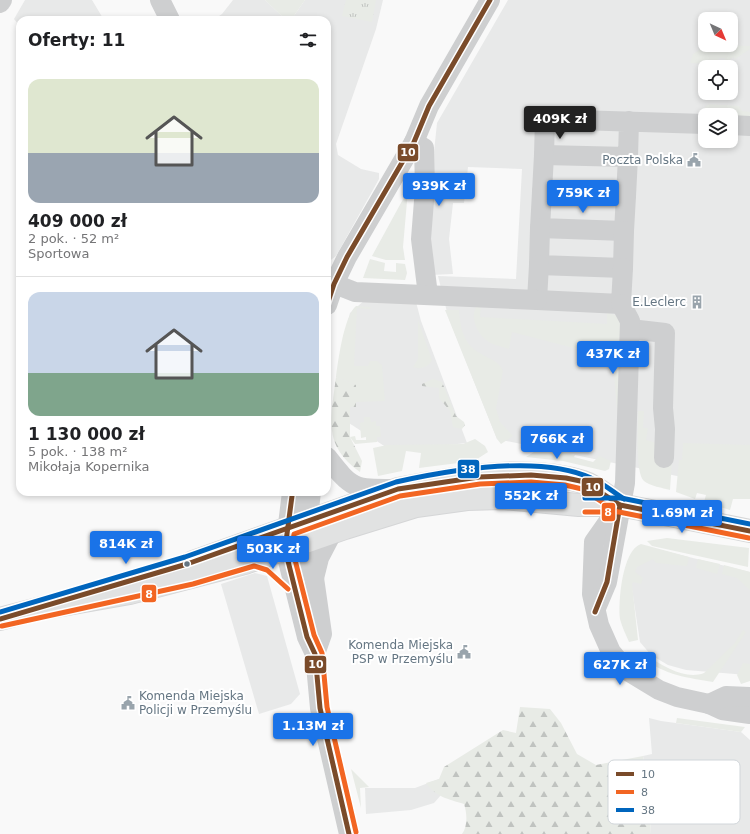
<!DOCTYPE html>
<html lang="pl">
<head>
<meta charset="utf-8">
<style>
	body { margin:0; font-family:"DejaVu Sans",sans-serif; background:#f6f6f6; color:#202124; height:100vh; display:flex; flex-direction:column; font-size:15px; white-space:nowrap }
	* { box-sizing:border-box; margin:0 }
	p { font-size:13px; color:#757577 }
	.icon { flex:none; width:22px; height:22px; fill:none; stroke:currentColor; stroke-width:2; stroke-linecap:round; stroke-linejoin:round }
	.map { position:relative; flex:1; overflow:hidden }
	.drawer { position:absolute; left:16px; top:16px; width:315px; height:480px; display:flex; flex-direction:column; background:#fff; border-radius:12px; box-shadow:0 2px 6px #0003 }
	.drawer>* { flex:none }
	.needle { width:26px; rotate:136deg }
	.fabs { position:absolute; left:698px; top:12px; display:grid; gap:8px }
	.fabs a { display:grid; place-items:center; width:40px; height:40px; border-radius:8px; background:#fff; box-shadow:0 2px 6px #0003; font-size:20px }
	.price { position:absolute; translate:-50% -34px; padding:0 9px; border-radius:4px; background:#1a73e8; color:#fff; font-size:13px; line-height:26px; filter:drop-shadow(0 1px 2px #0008) }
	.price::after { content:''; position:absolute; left:50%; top:24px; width:12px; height:9px; margin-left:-6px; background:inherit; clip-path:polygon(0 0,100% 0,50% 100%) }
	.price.current { background:#222; color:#fff }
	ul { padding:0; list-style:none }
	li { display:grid; align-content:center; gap:8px; height:212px; padding:0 12px }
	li+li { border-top:1px solid #e0e0e0 }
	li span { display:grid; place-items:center; height:124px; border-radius:12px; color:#555 }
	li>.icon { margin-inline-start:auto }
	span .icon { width:72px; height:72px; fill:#fffc; stroke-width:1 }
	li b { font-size:17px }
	h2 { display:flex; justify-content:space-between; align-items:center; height:48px; padding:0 12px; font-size:17px }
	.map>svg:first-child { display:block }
	.built { fill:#e8e9e9; fill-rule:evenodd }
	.grass { fill:#e8ebe6 }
	.forest { fill:url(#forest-firs) }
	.park { fill:url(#park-tufts) }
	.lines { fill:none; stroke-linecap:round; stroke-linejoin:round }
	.major-casing { stroke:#d5d6d7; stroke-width:24 }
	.minor { stroke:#cecfd0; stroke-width:20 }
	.major { stroke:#e1e2e2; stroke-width:22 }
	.bus-1-casing { stroke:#fff; stroke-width:8 }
	.bus-2-casing { stroke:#fff; stroke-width:8 }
	.bus-3-casing { stroke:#fff; stroke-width:8 }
	.bus-1 { stroke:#7a4b2a; stroke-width:5 }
	.bus-2 { stroke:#f26522; stroke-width:5 }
	.bus-3 { stroke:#0065bd; stroke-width:5 }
	.bus-dot { fill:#657683; stroke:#fff; stroke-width:1.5 }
	.labels { text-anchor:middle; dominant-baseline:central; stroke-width:4; stroke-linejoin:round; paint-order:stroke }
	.poi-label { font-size:12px; fill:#657683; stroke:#fff; text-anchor:end }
	.key { fill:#fff; stroke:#d1d6da; stroke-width:1 }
	.key-label { font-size:11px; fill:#657683 }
	.line-badge { stroke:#fff; stroke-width:1.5 }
	.badge-label { font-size:11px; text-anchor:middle; font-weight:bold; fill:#fff }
</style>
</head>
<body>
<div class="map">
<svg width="750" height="834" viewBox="0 0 750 834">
	<defs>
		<pattern id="forest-firs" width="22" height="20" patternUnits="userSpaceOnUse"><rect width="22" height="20" fill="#e8ebe6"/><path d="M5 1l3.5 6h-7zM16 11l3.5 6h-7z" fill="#c0c3c0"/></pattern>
		<pattern id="park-tufts" width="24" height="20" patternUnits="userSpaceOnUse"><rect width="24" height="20" fill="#e8ebe6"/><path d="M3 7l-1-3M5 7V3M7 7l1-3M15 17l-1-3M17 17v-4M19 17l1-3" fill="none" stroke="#c0c3c0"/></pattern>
	</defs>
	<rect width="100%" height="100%" fill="#f9f9f9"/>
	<g class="built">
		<polygon points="25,0 92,0 104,20 20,20 20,26 14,19"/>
		<polygon points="233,0 265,0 286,20 213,20 222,14"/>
		<polygon points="305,0 383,0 376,29 336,144 338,155 361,169 379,173 379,179 336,256 327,263 327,20 291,20"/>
		<path d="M508,0H750V491L497,439L448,316L438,276L516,279L522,169L468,167L464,203H453L449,239L453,274L430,275L425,239L437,123ZM705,19H731V45H705ZM705,67H731V93H705ZM705,115H731V141H705Z"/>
		<polygon points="366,299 416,302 421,321 467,443 392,451 332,412 342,344 350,313"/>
		<polygon points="640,545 750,572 750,671 747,675 686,670 668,665 651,655 640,642 628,563"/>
		<polygon points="255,573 267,576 300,694 291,704 259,714 221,584"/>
		<polygon points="649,718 661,721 741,732 750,740 750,834 650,834 652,806 643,756 652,754"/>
		<polygon points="439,779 448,787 434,803 411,810 366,814 365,788 415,788"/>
	</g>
	<g class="grass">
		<polygon points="265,0 305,0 291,20 286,20"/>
		<polygon points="707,45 750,46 750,49 735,59 734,57 730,59 731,61 725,63 725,58 719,58 718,64 690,63 693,54"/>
		<polygon points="709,104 739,106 742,111 750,112 750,118 731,117 731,115 705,115 705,107"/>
		<polygon points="408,190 403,247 405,260 386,260 372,256"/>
		<polygon points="370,259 385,263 384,271 396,272 396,263 405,264 407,273 405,280 363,278"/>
		<path d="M478,305H481L480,317L607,324V313L615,315L620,319V336L611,351V349L595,345L592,355L587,358L584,357L585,351L512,332L509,349C501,346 491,345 485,339C476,332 469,314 478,305Z"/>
		<path d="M356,306L371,307L370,309L357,308L354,366H368L370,361H377L382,365L385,401L356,402V385L336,377C338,361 344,316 356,306Z"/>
		<path d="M445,310H459C460,322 461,333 468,343C478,357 499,358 503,371L496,408L500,422L513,436L501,444L497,439Z"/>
		<path d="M418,320L432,360C429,367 420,370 413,367L418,359Z"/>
		<polygon points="624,330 618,420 612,353"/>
		<path d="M638,411H644L643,428H648L646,440L657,443L672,460L670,490C663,488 650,486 644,481C635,473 638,424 638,411Z"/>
		<polygon points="364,417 370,417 371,422 376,421 376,426 380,426 381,437 377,437 377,442 355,444 350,437 355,436 356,440 366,440 366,437 361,438 360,423 364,422"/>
		<polygon points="475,439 485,446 488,452 474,461 419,468 421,453 406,451 402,471 378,476 373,448 387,445 463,444"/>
		<polygon points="545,441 568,446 567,453 575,455 574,457 593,462 599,456 611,461 609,469 605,471 563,461 526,457 534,452 536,443"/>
		<polygon points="683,443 750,445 750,499 733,499 730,510 704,502 706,495 697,493 695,499 676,492 679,460 682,460"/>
		<polygon points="667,538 749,548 748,567 652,546 647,541"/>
		<path d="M641,544L689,557L687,566L656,563L653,559L637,567L635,572L643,578L641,584L633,582L632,584L638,640L629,642C626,635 622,627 620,619C618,603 622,550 641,544Z"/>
		<polygon points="698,559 720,564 717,574 696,568"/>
		<polygon points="724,565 750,572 750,590 737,578 722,574"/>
		<path d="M743,630L746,632L713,682C689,678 664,675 645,659L649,657C665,667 686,680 704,673L734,644Z"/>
		<polygon points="743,663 750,664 750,681 741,684 737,675"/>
		<polygon points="677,718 745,727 741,732 676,723"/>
		<polygon points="351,769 369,787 360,788 361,808"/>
	</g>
	<g class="forest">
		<path d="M336,377L356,385V407H350V437L362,461L360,472C322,445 331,418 336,377Z"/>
		<polygon points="433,379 442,382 456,416 464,422 465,425 462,429 453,427 450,411 439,398 439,388 422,386 422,384"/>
		<path d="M520,707L550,709L561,723L577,754L596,765L643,756L652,806L650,834H462C468,826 467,813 464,804C448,799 436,797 426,783L439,779L444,767L503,730L516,733Z"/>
	</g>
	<polygon class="park" points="346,0 376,0 372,22 342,16"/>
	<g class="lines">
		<g class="major-casing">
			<g id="major">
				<path d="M193,562L398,489C454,478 527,464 583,482C596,486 609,498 620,505"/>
				<polyline points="39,609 130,593 245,563 345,528 416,506 467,499 502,498 579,505 620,505 750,531"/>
				<polyline points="0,619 53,605"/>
			</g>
		</g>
		<g class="minor">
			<polyline points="160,0 170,20"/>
			<polyline points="0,3 2,0"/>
			<polyline points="629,121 628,157 544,155 545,119 705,124"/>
			<polyline points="731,125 750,126"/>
			<polyline points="414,142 424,148 425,188 421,239 428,295"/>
			<polyline points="544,155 542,192 626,196 628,157"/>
			<polyline points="542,192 540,228 624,231 626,196"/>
			<polyline points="540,228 539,265 623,268 624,231"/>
			<polyline points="539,265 537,300 621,304 623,268"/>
			<polyline points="327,281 355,292 537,300"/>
			<polyline points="327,305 334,284 347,257 414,142 429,106 490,0"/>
			<polyline points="630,329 665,333 663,408 665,429 664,458"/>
			<path d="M327,457C352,489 353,489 394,489"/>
			<polyline points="292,492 285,549 307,637 315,654 320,708 349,834"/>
			<polyline points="311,492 305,542 306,557 314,578 322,634 315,654"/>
			<polyline points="620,505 594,542 592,594 599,625 611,652 626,670 659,690 677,697 709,704 722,710 750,714"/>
			<polyline points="314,578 319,558 332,533"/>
			<polyline points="596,608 607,582 625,483 630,321 621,304"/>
			<polyline points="709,704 726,696 750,697"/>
		</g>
		<use href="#major" class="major"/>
		<g class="bus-1-casing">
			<g id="bus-1">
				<polyline points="327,305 334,284 347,257 414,142 429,106 490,0"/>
				<polyline points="292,496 285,549 307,637 315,654 320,708 349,834"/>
				<polyline points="595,612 607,582 620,505"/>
				<polyline points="0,619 187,564 398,489 479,477 531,475 566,478 585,482 620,505 750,531"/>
			</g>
		</g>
		<g class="bus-2-casing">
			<g id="bus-2">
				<polyline points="585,512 619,512 749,538"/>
				<polyline points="2,626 193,584 254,566 267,570 288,589"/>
				<polyline points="356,832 327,707 322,653 314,635 292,548 294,534 400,496 480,484 531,482 565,485 582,489 616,511"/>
			</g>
		</g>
		<g class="bus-3-casing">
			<g id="bus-3">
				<polyline points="585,498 621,498 750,524"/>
				<path d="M0,612L185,557L396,482C450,470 539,454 591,478C603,483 613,492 624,499"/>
			</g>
		</g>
		<use href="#bus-1" class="bus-1"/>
		<use href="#bus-2" class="bus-2"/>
		<use href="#bus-3" class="bus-3"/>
	</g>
	<defs>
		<g id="civic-bare" transform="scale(1.08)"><path d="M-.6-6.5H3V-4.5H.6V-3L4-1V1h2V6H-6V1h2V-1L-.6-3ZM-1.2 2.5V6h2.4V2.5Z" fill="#99a4ac" stroke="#fff" stroke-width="2.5" paint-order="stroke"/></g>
		<g id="building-bare" transform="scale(1.08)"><path d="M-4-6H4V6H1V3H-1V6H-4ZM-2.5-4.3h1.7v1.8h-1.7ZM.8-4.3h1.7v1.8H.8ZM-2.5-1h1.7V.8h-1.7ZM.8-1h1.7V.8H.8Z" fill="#99a4ac" stroke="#fff" stroke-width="2.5" paint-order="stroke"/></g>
	</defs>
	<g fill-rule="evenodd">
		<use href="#civic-bare" x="694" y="160"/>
		<use href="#building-bare" x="697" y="302"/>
		<use href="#civic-bare" x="464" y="652"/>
		<use href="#civic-bare" x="128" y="703"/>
	</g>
	<circle class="bus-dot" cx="187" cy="564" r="3.5"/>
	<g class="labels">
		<g class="poi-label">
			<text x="683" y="160">Poczta Polska</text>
			<text x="686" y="302">E.Leclerc</text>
			<text x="453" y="645">Komenda Miejska<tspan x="453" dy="14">PSP w Przemyślu</tspan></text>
			<text x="139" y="696" text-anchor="start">Komenda Miejska<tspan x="139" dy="14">Policji w Przemyślu</tspan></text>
		</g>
	</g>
	<rect x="608" y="760" width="132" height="64" rx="6" class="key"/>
	<rect x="616" y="772" width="18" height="4" fill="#7a4b2a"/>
	<rect x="616" y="790" width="18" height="4" fill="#f26522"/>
	<rect x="616" y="808" width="18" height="4" fill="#0065bd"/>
	<g class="key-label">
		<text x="641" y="778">10</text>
		<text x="641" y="796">8</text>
		<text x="641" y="814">38</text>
	</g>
	<g class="line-badge">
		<rect x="397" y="143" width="22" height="19" rx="4" fill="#7a4b2a"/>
		<rect x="457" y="459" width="23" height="20" rx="4" fill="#0065bd"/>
		<rect x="581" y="477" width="23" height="20" rx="4" fill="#7a4b2a"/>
		<rect x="601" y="502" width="15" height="20" rx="4" fill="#f26522"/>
		<rect x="141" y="584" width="16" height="19" rx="4" fill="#f26522"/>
		<rect x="304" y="655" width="23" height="19" rx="4" fill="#7a4b2a"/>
	</g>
	<g class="badge-label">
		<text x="408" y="156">10</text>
		<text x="468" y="473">38</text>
		<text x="593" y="491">10</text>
		<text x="608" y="516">8</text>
		<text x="149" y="598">8</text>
		<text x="316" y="668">10</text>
	</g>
</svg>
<div class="fabs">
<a><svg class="needle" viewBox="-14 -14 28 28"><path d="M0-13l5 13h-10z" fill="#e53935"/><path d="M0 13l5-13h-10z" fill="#757577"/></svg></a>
<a><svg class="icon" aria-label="locate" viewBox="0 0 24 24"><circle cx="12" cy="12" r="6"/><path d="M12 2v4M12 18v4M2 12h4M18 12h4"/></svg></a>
<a><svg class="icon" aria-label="layers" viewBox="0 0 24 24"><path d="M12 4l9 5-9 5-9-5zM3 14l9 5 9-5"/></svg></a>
</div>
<b class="price current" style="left:560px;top:140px">409K zł</b>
<b class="price" style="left:439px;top:207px">939K zł</b>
<b class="price" style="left:583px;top:214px">759K zł</b>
<b class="price" style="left:613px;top:375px">437K zł</b>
<b class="price" style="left:557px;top:460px">766K zł</b>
<b class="price" style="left:531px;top:517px">552K zł</b>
<b class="price" style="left:682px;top:534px">1.69M zł</b>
<b class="price" style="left:126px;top:565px">814K zł</b>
<b class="price" style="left:273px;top:570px">503K zł</b>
<b class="price" style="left:620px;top:686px">627K zł</b>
<b class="price" style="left:313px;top:747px">1.13M zł</b>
<section class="drawer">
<h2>Oferty: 11<svg class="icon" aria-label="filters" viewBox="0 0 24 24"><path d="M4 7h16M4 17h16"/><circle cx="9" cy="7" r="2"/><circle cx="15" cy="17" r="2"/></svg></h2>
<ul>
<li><span style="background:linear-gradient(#dfe7d0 60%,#9aa5b1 0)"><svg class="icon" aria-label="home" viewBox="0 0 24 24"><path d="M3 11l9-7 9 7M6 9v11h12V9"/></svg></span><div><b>409 000 zł</b><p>2 pok. · 52 m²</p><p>Sportowa</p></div></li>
<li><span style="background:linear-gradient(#c9d6e8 65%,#7fa58c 0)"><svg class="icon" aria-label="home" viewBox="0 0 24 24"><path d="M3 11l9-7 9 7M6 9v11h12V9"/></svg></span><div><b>1 130 000 zł</b><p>5 pok. · 138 m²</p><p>Mikołaja Kopernika</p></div></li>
</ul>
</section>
</div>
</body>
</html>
